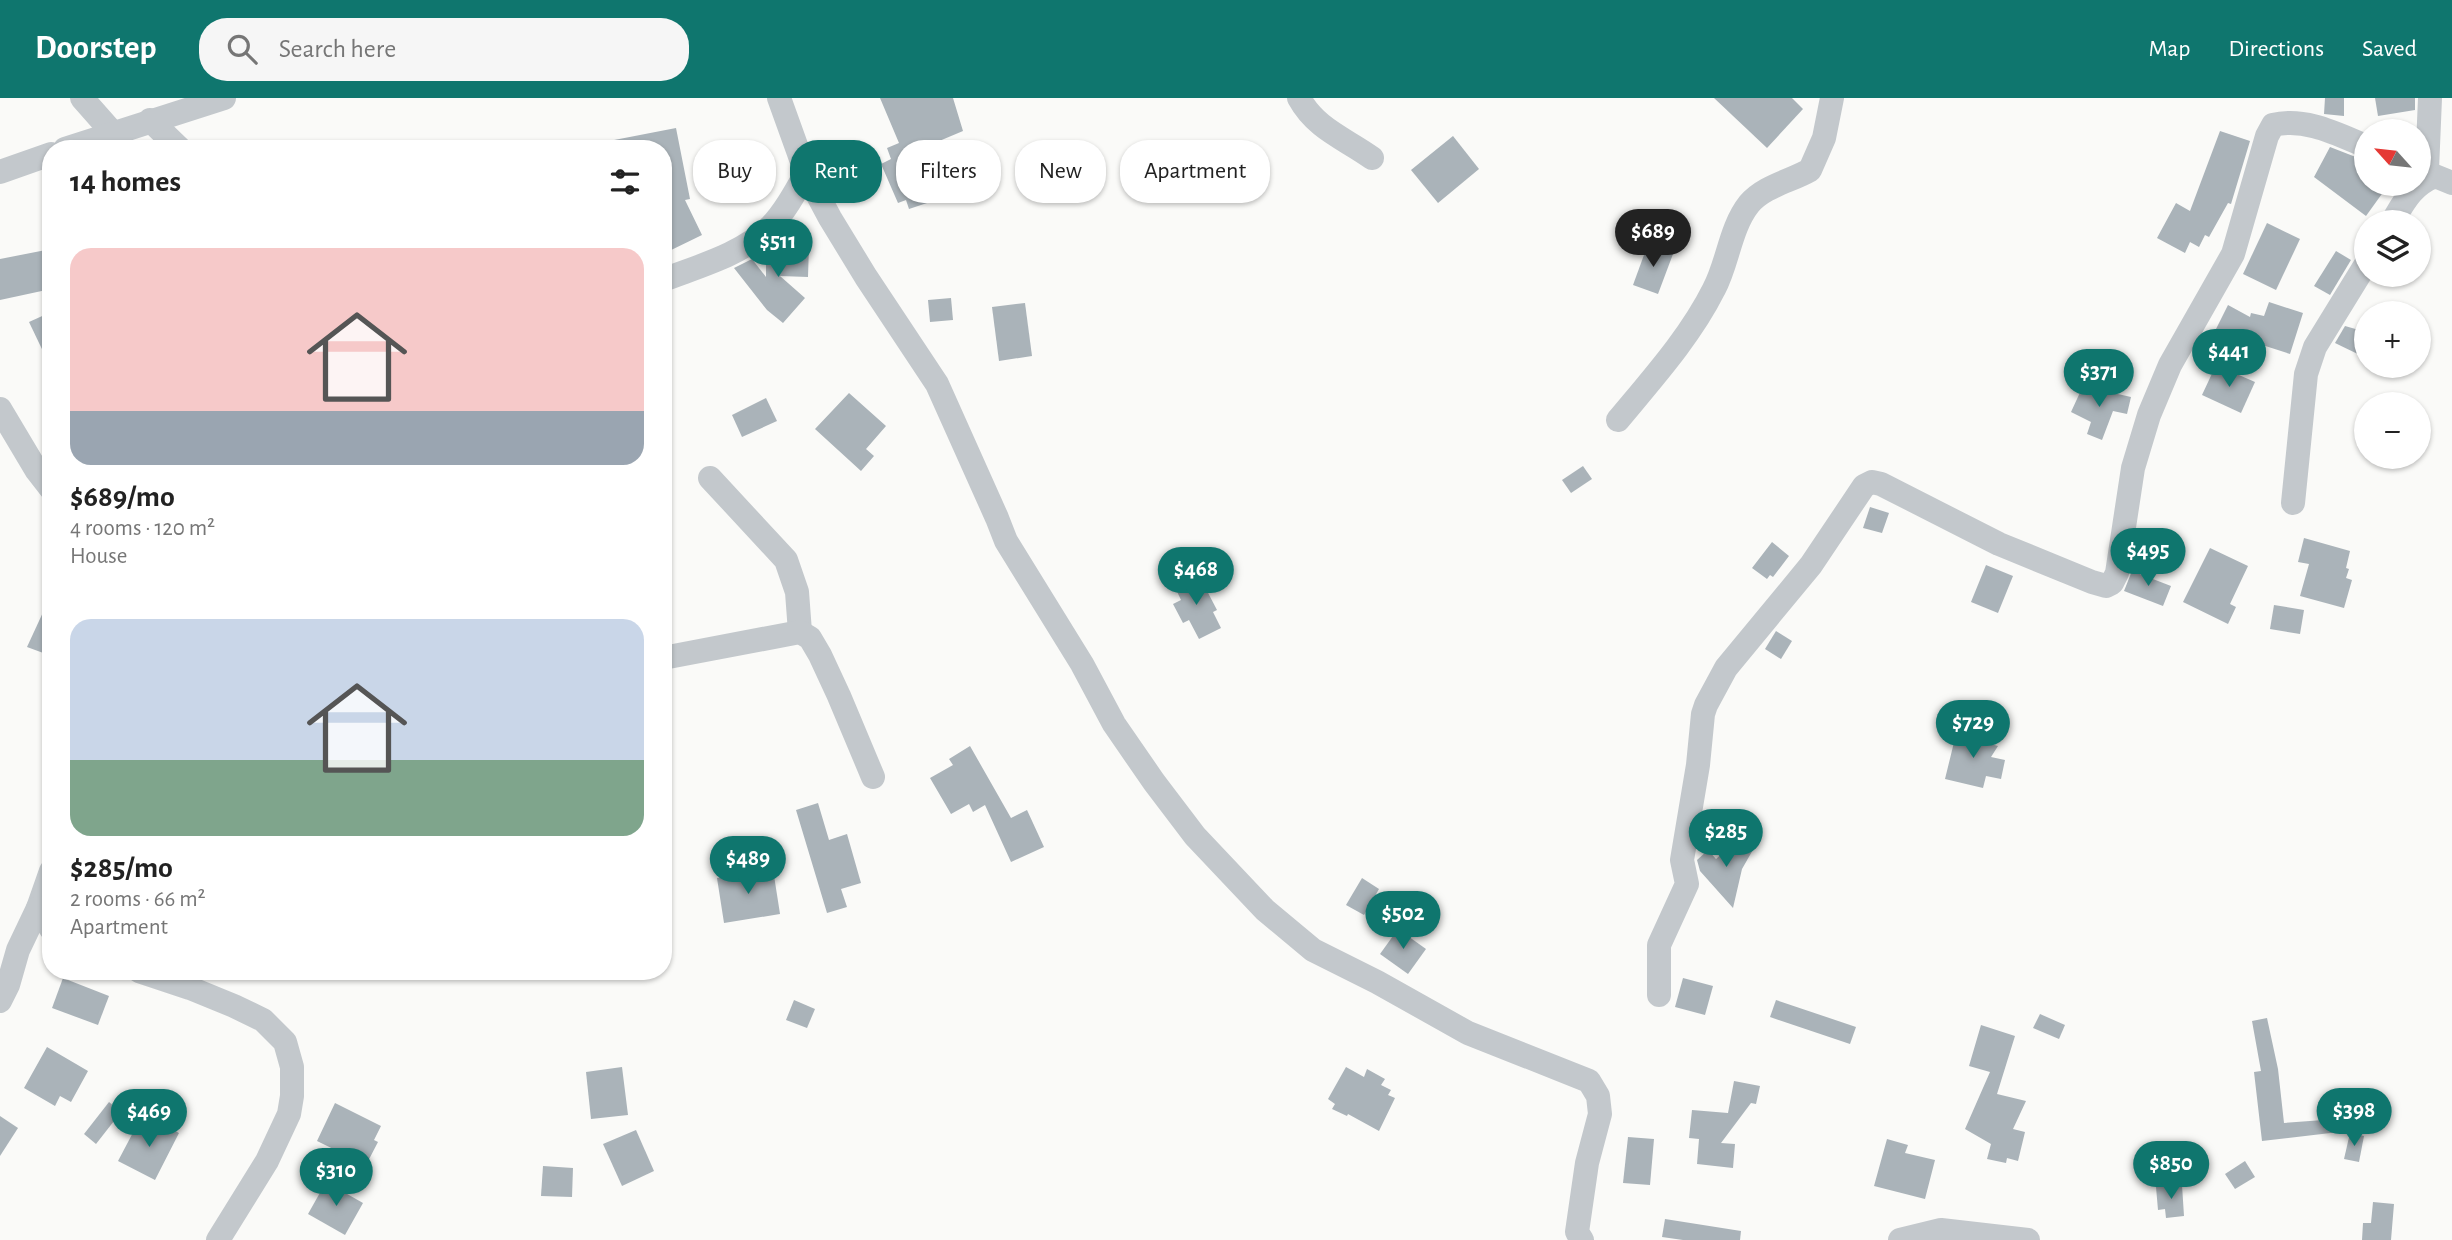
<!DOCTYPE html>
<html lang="en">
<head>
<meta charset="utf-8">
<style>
	body { margin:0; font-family:"Alegreya Sans",sans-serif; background:#f6f6f6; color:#222; height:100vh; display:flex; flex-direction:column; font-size:26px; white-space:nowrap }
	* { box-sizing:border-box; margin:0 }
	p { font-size:23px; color:#767676 }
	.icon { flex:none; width:38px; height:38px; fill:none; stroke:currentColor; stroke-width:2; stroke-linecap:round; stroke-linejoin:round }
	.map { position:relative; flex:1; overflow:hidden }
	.panel { position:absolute; left:42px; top:42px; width:630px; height:840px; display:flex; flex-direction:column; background:#fff; border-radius:28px; box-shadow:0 2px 5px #0004 }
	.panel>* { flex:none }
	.top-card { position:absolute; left:693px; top:42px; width:665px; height:63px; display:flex; gap:14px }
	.needle { width:46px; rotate:297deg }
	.buttons { position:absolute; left:2354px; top:21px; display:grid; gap:14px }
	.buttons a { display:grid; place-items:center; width:77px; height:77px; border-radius:50%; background:#fff; box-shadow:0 2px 5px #0004; font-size:35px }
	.price { position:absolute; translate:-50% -60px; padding:0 16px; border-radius:24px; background:#0f766e; color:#fff; font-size:23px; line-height:46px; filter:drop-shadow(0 2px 4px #0008) }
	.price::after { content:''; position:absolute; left:50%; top:42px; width:21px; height:16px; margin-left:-10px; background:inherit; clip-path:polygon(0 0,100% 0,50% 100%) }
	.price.active { background:#222; color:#fff }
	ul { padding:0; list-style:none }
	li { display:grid; align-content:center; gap:14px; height:371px; padding:0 28px }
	li span { display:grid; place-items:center; height:217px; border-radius:21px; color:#555 }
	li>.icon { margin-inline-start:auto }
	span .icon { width:126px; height:126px; fill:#fffc; stroke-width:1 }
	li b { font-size:30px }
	h2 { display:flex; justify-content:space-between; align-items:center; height:84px; padding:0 28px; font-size:30px }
	.pill { padding:0 24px; border-radius:28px; background:#fff; box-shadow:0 2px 5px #0004; font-size:24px; line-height:63px }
	.pill.active { background:#0f766e; color:#fff }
	header { display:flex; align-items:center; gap:42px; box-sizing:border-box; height:98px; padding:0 35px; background:#0f766e; color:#fff }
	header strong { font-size:33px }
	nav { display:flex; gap:38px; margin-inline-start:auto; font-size:24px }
	.search { width:490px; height:63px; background:#f6f6f6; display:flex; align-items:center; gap:18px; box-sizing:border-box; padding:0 24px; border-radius:28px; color:#767676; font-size:26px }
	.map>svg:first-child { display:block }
	.building { fill:#aab3b9 }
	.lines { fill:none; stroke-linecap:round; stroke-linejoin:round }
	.minor { stroke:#c3c8cc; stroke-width:24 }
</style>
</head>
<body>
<header>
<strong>Doorstep</strong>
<div class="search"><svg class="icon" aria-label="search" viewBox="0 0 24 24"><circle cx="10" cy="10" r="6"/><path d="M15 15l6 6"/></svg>Search here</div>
<nav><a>Map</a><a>Directions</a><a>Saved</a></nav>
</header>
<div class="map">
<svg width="2452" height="1142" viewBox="0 0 2452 1142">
	<rect width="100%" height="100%" fill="#fafaf8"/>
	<g class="building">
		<polygon points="880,0 953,0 963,33 925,49 929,59 925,60 942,100 909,111 906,102 898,105 881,66 891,61 887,50 899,45"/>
		<polygon points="1714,0 1792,0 1803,11 1767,50"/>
		<polygon points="2325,0 2344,0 2344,18 2324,16"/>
		<polygon points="2375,0 2415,0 2415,12 2378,18"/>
		<polygon points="676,30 690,101 685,102 702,137 663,156 663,51 610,51 609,43"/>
		<polygon points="2220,33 2250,43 2231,106 2228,105 2209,139 2205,137 2199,149 2190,144 2185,155 2157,140 2176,105 2190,113"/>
		<polygon points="1453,38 1479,71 1438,105 1411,72"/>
		<polygon points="2330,49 2366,63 2366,86 2389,86 2366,118 2314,79"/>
		<polygon points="2267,125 2300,141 2276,192 2243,176"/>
		<polygon points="1648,146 1673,156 1658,196 1633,187"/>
		<polygon points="771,147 809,148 808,179 780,178 805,200 783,225 767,212 734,170 752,161 766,179 766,151"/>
		<polygon points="51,151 51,191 0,202 0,161"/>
		<polygon points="2336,153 2351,162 2330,197 2314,188"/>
		<polygon points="951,200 953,222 930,224 928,202"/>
		<polygon points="2269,204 2303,215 2290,256 2231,237 2230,238 2216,231 2228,207 2250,219 2251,215 2264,218"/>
		<polygon points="1025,205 1032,258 999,263 992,209"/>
		<polygon points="51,214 51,270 29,224"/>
		<polygon points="2345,228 2366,234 2366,260 2335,245"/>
		<polygon points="2216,267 2255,284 2241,315 2202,297"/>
		<polygon points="2083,288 2131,299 2127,316 2113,313 2102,342 2087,336 2091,324 2071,314"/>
		<polygon points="849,295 886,328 866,351 874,358 861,373 815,331"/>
		<polygon points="766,300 777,323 742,339 732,317"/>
		<polygon points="1583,368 1592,381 1571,395 1562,382"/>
		<polygon points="1870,409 1889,415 1882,435 1863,430"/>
		<polygon points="2304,440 2350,453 2346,470 2349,471 2346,480 2352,482 2344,510 2300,498 2309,466 2298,464"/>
		<polygon points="1772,444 1789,458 1773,479 1770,477 1767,481 1752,470"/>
		<polygon points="2210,450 2248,468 2230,506 2236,509 2228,526 2183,504"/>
		<polygon points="1986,467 2013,478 1998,515 1971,504"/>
		<polygon points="2132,473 2171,488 2163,508 2124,493"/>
		<polygon points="1191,475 1201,494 1206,491 1217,512 1213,514 1221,530 1199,541 1189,522 1183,525 1173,506 1181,502 1173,485"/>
		<polygon points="51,497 51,544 46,556 27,549"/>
		<polygon points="2274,507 2304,512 2300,536 2270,531"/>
		<polygon points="1776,533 1792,543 1781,561 1765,551"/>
		<polygon points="1957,632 1986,639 1987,645 1998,648 1991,659 2005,662 2001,681 1986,678 1983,690 1945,681"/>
		<polygon points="970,648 1011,720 1027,712 1044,749 1011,764 985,707 973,714 969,706 951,716 930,680 953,667 949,661"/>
		<polygon points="818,705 829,742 847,736 861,785 841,791 847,809 827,815 796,712"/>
		<polygon points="1738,741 1754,750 1742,771 1733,810 1700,773 1697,762 1708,752 1716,761"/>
		<polygon points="773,771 780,816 724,825 717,780"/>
		<polygon points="1362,780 1379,791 1364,817 1346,807"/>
		<polygon points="1398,831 1426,851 1408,876 1380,856"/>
		<polygon points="63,880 109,898 98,927 52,910"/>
		<polygon points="1683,880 1713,888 1705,917 1675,909"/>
		<polygon points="794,902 815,911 807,930 786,922"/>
		<polygon points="1776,902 1856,929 1850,946 1770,919"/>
		<polygon points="2040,916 2065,927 2059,941 2033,930"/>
		<polygon points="2267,920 2278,971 2284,1025 2337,1021 2339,1034 2262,1043 2254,974 2261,973 2252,923"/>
		<polygon points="1981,927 2015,938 1997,996 2026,1003 2013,1031 2025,1034 2018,1063 2007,1060 2006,1065 1987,1061 1991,1046 1965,1031 1990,974 1969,968"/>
		<polygon points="47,949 88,973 71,1004 60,998 55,1008 24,990"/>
		<polygon points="622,969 628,1017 591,1021 586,974"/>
		<polygon points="1346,969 1364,979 1367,971 1385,981 1381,987 1391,992 1388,997 1395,1000 1379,1033 1348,1016 1347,1018 1332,1011 1335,1006 1328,1001"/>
		<polygon points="1734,983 1760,988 1756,1006 1751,1005 1721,1045 1735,1046 1733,1070 1697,1066 1699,1041 1689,1040 1692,1012 1728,1015"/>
		<polygon points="109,1004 121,1014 96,1046 84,1036"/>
		<polygon points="335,1005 381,1028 374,1042 378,1044 366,1067 317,1043"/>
		<polygon points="0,1018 18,1030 0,1058"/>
		<polygon points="156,1023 179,1035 155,1082 118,1063 137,1027 151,1033"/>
		<polygon points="636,1032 654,1073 622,1088 603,1046"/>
		<polygon points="2350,1035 2364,1038 2359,1064 2344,1061"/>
		<polygon points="1628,1039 1654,1041 1650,1087 1623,1085"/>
		<polygon points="1887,1041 1908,1047 1905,1055 1935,1062 1925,1101 1874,1088"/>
		<polygon points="2245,1063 2255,1079 2235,1091 2225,1076"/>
		<polygon points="543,1068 573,1070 572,1099 541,1098"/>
		<polygon points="326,1084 363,1105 345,1137 308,1116"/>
		<polygon points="2182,1087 2184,1118 2166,1120 2165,1111 2158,1112 2156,1089"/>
		<polygon points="2373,1104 2394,1106 2391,1142 2362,1142 2363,1125 2371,1125"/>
		<polygon points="1665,1121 1741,1133 1740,1142 1683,1142 1662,1139"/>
	</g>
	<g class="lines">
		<g class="minor">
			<polyline points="82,0 112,34"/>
			<polyline points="779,0 806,75 830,120 866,179 937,286 997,420 1006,443 1082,566 1114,626 1154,684 1195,738 1265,812 1313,852 1377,884 1468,935 1589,983 1598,998 1600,1016 1587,1065 1577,1134 1582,1142"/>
			<path d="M1299,0C1316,31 1344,40 1372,60"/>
			<polyline points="150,22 180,51"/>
			<polyline points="65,51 224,0"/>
			<polyline points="2427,72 2430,0"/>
			<polyline points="0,74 51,56"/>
			<path d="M2392,124C2404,104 2412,87 2435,78L2452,85"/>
			<path d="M663,182C699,168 741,157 770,129C784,115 796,93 806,75"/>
			<polyline points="0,311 37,373 51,391"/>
			<path d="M1618,322C1652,281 1690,239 1714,191C1728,165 1730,130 1749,106C1764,88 1791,83 1810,72L1824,40L1832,0"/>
			<polyline points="710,380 786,462 797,494 800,534"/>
			<polyline points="2293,405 2306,276 2315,249 2366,166"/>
			<polyline points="663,560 800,534 810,540 820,557 839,598 873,679"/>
			<polyline points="51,773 38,810 51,831"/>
			<polyline points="139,873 190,890 234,908 263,922 285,944 292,969 292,998 289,1016 267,1063 218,1142"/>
			<path d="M1659,897V847L1687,786L1682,762L1698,667L1703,616L1706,607L1726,570L1811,467L1864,388L1872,384L1881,386L1999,446L2092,484L2106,488L2112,485L2117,475L2133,370L2149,317L2170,267L2233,156L2267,38L2273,27C2305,19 2337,36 2366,48"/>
			<polyline points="0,903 8,887 18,852 38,810"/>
			<polyline points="1900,1142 1941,1132 2028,1142"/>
		</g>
	</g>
</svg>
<div class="buttons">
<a><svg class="needle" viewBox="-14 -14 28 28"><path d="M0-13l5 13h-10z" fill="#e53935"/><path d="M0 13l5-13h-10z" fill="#767676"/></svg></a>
<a><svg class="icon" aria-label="layers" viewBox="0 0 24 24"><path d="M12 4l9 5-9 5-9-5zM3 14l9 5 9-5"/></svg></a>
<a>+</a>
<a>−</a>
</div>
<b class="price active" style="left:1653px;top:171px">$689</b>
<b class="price" style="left:778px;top:181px">$511</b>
<b class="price" style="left:2229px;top:291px">$441</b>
<b class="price" style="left:2099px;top:311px">$371</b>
<b class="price" style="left:2148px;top:490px">$495</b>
<b class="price" style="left:1196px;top:509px">$468</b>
<b class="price" style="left:1973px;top:662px">$729</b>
<b class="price" style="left:1726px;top:771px">$285</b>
<b class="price" style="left:748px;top:798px">$489</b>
<b class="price" style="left:1403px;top:853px">$502</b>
<b class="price" style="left:2354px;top:1050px">$398</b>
<b class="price" style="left:149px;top:1051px">$469</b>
<b class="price" style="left:2171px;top:1103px">$850</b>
<b class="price" style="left:336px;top:1110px">$310</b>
<div class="top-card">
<a class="pill">Buy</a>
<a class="pill active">Rent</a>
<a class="pill">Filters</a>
<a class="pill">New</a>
<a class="pill">Apartment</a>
</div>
<section class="panel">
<h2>14 homes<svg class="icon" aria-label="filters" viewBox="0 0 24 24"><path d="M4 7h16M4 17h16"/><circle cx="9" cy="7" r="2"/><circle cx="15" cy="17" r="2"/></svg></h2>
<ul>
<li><span style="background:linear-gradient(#f6c9c9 75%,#9aa5b1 0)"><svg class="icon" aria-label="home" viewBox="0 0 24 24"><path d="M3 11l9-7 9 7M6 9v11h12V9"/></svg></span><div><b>$689/mo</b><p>4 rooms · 120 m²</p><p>House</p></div></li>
<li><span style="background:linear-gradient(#c9d6e8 65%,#7fa58c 0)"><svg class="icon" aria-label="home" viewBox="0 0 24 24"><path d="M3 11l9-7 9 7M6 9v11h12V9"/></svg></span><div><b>$285/mo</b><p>2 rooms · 66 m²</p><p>Apartment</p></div></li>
</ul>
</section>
</div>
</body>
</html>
